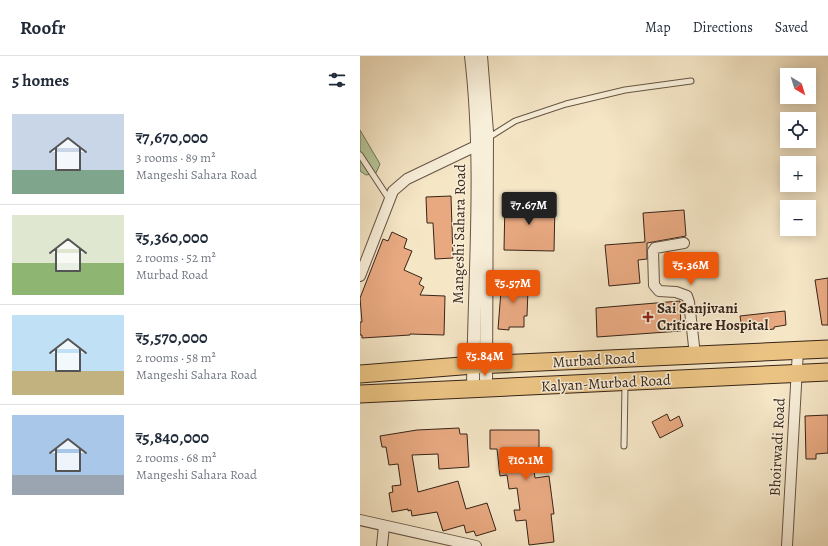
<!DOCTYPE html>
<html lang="en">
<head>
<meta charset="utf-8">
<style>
	body { margin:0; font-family:Alegreya,serif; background:#f6f6f7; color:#1f2937; height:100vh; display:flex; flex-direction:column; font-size:15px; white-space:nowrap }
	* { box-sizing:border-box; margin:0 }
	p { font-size:13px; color:#747a83 }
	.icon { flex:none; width:22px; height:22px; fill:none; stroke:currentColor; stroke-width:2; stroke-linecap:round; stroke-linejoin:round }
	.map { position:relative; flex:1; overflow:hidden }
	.panel { display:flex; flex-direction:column; background:#fff; width:360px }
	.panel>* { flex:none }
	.needle { width:26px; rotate:142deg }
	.tools { position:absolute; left:420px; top:12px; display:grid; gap:8px }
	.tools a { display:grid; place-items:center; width:36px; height:36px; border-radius:0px; background:#fff; box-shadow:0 2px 10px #0003; font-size:20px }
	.price { position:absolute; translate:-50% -34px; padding:0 9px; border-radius:4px; background:#ea580c; color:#fff; font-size:13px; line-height:26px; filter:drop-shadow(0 1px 2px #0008) }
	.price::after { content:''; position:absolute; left:50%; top:24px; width:12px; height:9px; margin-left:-6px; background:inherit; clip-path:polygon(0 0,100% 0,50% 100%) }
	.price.current { background:#222; color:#fff }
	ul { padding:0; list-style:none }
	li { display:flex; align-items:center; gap:12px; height:100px; padding:0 12px }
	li+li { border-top:1px solid #e0e1e3 }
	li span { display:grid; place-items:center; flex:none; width:112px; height:80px; border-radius:0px; color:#555 }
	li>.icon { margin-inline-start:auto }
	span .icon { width:48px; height:48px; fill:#fffc; stroke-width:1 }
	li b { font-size:17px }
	h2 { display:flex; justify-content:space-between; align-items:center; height:48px; padding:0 12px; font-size:17px }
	header { display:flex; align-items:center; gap:24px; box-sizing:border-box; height:56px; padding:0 20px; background:#fff; border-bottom:1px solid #e0e1e3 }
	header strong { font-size:19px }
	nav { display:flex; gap:22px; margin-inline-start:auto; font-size:14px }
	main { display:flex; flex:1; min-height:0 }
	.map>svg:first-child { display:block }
	.green { fill:#b6c699; stroke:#777558 }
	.building { fill:#e8a981; stroke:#382418 }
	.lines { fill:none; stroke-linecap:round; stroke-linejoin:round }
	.service-casing { stroke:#675444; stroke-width:7 }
	.minor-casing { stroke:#675444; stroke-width:12 }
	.tertiary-casing { stroke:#675444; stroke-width:14 }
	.trunk-casing { stroke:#382418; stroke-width:19 }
	.service { stroke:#f8efda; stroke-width:5 }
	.minor { stroke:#f8efda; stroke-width:10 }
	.tertiary { stroke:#f8efda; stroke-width:12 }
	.trunk { stroke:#eac383; stroke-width:17 }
	.poi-dot { fill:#8f2418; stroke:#f8efda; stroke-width:1.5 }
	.labels { text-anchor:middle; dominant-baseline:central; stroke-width:3; stroke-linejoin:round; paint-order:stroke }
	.street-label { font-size:15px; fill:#382418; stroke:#f8efda }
	.poi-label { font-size:15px; font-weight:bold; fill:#382418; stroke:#f8efda; text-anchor:start }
</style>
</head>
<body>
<header>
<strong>Roofr</strong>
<nav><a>Map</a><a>Directions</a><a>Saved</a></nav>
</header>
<main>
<section class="panel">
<h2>5 homes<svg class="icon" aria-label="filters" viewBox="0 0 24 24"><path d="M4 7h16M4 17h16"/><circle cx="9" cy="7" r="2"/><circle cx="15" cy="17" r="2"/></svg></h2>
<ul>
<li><span style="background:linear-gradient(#c9d6e8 70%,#7fa58c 0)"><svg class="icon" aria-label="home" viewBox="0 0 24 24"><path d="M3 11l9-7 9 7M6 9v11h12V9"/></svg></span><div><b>₹7,670,000</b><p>3 rooms · 89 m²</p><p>Mangeshi Sahara Road</p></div></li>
<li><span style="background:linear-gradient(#dfe7d0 60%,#8fb573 0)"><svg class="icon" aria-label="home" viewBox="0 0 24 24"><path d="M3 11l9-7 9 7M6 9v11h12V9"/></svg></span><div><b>₹5,360,000</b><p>2 rooms · 52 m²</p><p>Murbad Road</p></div></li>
<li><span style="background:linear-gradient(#bfe0f5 70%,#c2b280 0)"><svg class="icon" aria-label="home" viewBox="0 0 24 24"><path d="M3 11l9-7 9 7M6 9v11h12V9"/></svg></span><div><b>₹5,570,000</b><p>2 rooms · 58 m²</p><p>Mangeshi Sahara Road</p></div></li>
<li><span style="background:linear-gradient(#a9c7e8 75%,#9aa5b1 0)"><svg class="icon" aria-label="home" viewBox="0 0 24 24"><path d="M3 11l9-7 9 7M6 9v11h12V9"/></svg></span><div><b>₹5,840,000</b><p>2 rooms · 68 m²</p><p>Mangeshi Sahara Road</p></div></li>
</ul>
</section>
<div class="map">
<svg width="468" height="490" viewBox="0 0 468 490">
	<rect width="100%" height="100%" fill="#f5e6c6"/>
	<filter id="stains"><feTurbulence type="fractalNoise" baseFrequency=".005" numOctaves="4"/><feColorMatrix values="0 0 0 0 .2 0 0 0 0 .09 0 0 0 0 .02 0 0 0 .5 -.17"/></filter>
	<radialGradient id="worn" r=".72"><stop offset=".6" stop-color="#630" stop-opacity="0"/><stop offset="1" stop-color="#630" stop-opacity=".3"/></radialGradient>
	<polygon class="green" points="0,74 20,108 16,117 6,119 0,115"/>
	<g class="building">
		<polygon points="91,140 93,202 75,203 73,167 67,167 66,141"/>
		<polygon points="145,143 168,144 168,146 195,147 194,195 144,194"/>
		<polygon points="324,154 326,180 287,187 287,203 278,204 280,227 249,230 245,189 285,186 283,157"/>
		<polygon points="32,176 47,183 44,192 52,195 44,214 62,222 59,228 64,231 60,239 85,240 84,279 50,278 50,279 2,282 2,279 0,279 0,266 2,266 0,242 23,183 28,185"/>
		<polygon points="142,222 161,224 160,230 166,231 166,234 168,234 167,260 164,260 164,271 149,271 149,274 138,273"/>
		<polygon points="468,222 468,269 462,269 455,224"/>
		<polygon points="320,245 321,275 237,281 236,252"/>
		<polygon points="425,255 426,269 414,271 414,273 405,274 404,271 382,274 380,260"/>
		<polygon points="307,358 310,365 319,360 323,370 300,382 292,366"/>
		<polygon points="468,359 468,397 456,398 456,403 446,403 445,360"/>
		<polygon points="99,372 100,378 107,378 109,411 79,413 78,398 52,399 58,436 98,425 106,453 127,447 136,474 116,480 114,475 106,477 104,469 83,475 77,456 52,460 51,454 48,455 48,453 32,456 29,437 33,436 32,430 41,429 38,408 29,409 26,391 22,391 20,380 57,374"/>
		<polygon points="130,374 179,374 179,393 171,393 175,422 189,420 194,458 191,458 194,486 169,489 166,464 156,465 154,454 160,454 157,432 149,433 147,419 140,420 137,393 130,393"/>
	</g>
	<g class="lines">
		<g class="service-casing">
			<g id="service">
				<polyline points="128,82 155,65 206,48 265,34 331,25"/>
				<polyline points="0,99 29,143"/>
				<polyline points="264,390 265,329"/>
			</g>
		</g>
		<g class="minor-casing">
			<g id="minor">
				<polyline points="324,187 295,192 293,195 294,229 299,235 316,236 327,240 329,246 335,299"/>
				<polyline points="0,220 33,135 47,123 116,90"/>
				<polyline points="0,464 116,490"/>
				<polyline points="22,490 24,470"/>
				<polyline points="427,490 438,294"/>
			</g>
		</g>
		<g class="tertiary-casing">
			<g id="tertiary">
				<path d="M111,0C124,110 114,222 113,333"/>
				<polyline points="121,0 127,76 126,332"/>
			</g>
		</g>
		<g class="trunk-casing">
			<g id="trunk">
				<polyline points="0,318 114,309 468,293"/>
				<polyline points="0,338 468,316"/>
			</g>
		</g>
		<use href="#service" class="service"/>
		<use href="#minor" class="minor"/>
		<use href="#tertiary" class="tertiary"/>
		<use href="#trunk" class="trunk"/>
	</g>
	<path class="poi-dot" d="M286 255h4v4h4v4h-4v4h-4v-4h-4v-4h4z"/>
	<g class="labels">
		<g class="street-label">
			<text transform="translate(99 178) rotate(-89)">Mangeshi Sahara Road</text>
			<text transform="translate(234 304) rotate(-3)">Murbad Road</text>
			<text transform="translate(246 327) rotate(-3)">Kalyan-Murbad Road</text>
			<text transform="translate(417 391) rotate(-87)">Bhoirwadi Road</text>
		</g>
		<g class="poi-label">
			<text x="297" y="252">Sai Sanjivani<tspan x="297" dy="17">Criticare Hospital</tspan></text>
		</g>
	</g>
	<rect width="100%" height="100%" filter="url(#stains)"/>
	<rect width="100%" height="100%" fill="url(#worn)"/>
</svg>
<div class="tools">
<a><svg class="needle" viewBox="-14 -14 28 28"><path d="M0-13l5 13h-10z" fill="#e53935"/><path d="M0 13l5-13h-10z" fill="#747a83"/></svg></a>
<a><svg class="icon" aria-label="locate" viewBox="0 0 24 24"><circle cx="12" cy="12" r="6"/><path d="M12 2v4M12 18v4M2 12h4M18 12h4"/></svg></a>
<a>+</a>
<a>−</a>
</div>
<b class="price current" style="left:169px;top:170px">₹7.67M</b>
<b class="price" style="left:331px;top:230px">₹5.36M</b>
<b class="price" style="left:153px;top:248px">₹5.57M</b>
<b class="price" style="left:125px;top:321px">₹5.84M</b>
<b class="price" style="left:166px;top:425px">₹10.1M</b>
</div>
</main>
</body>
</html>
